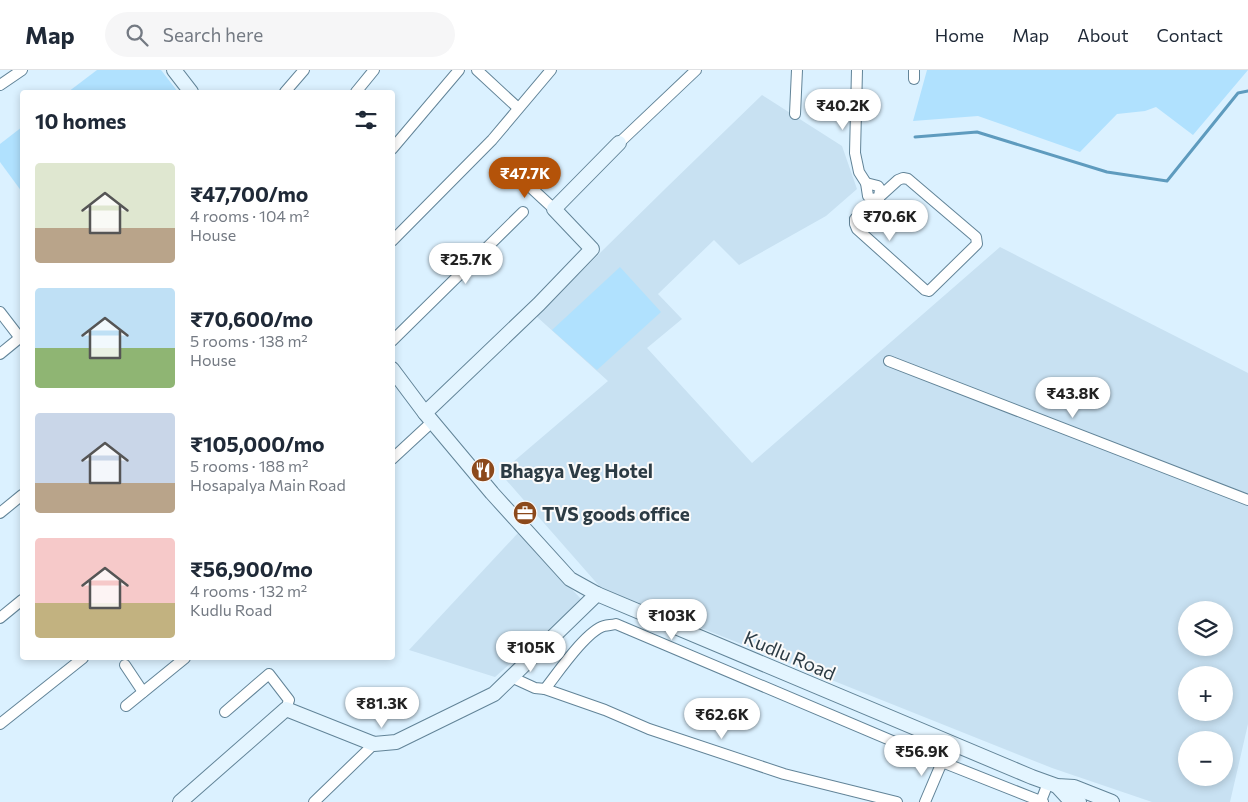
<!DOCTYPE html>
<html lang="en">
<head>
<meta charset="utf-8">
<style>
	body { margin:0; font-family:Commissioner,sans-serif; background:#f6f6f7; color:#1f2937; height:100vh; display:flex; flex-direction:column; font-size:19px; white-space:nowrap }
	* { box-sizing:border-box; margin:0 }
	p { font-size:16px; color:#747a83 }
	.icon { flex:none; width:28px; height:28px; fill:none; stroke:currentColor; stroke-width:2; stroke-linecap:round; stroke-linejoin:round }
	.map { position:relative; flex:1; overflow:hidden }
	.side { position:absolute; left:20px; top:20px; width:375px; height:570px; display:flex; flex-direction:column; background:#fff; border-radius:5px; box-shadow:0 2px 8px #0003 }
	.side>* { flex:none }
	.buttons { position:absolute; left:1178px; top:531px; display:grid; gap:10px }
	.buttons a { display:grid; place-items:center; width:55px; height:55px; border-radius:50%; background:#fff; box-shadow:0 2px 8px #0003; font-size:25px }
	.price { position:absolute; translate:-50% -42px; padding:0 11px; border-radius:18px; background:#fff; color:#222; font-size:16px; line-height:32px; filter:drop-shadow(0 1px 2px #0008) }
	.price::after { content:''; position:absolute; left:50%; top:30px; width:15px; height:11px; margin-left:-8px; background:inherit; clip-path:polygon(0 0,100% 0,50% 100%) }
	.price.on { background:#b45309; color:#fff }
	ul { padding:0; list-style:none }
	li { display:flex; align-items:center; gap:15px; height:125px; padding:0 15px }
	li span { display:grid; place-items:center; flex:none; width:140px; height:100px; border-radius:5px; color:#555 }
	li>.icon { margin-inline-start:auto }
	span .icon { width:60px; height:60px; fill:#fffc; stroke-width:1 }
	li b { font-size:21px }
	h2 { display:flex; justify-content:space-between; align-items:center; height:60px; padding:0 15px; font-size:21px }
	header { display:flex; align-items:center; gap:30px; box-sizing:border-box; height:70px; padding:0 25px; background:#fff; border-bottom:1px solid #e0e1e3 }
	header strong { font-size:24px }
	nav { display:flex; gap:28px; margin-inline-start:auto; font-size:18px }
	.search { width:350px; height:45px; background:#f6f6f7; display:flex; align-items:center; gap:12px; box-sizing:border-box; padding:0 18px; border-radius:28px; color:#747a83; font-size:19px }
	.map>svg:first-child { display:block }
	.built { fill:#c8e1f2; fill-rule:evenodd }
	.green { fill:#b0e1fe }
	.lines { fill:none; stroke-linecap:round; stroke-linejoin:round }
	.stream { stroke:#5e9bbe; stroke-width:3 }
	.street-casing { stroke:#628498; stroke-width:12 }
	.secondary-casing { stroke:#628498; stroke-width:16 }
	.street { stroke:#fff; stroke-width:10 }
	.secondary { stroke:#e4f5ff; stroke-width:14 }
	.labels { text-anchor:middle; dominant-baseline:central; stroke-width:4; stroke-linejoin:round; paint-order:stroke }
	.poi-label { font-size:19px; font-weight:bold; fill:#2c3b44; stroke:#fafafa; text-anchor:start }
	.street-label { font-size:19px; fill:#2c3b44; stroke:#fafafa }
</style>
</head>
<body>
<header>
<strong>Map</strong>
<div class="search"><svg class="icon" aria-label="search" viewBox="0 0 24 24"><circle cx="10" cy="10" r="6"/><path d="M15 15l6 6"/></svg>Search here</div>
<nav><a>Home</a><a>Map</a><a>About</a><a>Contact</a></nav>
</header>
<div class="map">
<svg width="1248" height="732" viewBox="0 0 1248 732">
	<rect width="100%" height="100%" fill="#dbf1ff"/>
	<g class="built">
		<path d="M762,25L842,76L857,119L826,146L739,195L714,170L658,224L682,249L647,278L752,393L1000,177L1248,303V654L1230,732H1152L1052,698L601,518L500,403L608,311L536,246L666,118ZM1186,540H1224V578H1186ZM1186,605H1224V642H1186ZM1186,670H1224V708H1186Z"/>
		<polygon points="518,463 582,530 495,607 409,580"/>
	</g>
	<g class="green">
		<polygon points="97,0 161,0 178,22 68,22"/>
		<polygon points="927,0 1248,0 1193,65 1156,37 1145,41 1117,44 1080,82 978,46 913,51"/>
		<polygon points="22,57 22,122 0,92 0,74"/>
		<polygon points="620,197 661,242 597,300 552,260"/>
	</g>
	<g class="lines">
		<polyline class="stream" points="915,67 977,62 1107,102 1167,111 1238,23 1248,21"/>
		<g class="street-casing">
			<g id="street">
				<polyline points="477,0 518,38"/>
				<polyline points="857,0 855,83 859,102 866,113 868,126 871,129 879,128"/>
				<polyline points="914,0 914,9"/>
				<polyline points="0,15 22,0"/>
				<polyline points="285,22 304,0"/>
				<polyline points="356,22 374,0"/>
				<polyline points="795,44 797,0"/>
				<polyline points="619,73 696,0"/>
				<polyline points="392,79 459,0"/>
				<polyline points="513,101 554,139"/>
				<polygon points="903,108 908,109 976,167 977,174 929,221 925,220 857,159 855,154 855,149 898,110"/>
				<polyline points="866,113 878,116 880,119 879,128"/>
				<polyline points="392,171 492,70 551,0"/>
				<polyline points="0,242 20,268"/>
				<polyline points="392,271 523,142"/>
				<polyline points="0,284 22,266"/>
				<polyline points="889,291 1248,430"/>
				<polyline points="392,389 432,352"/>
				<polyline points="0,443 22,425"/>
				<polyline points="0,548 22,530"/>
				<polyline points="125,595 143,622"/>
				<polyline points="511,607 535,618 545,619 605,640 649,659 784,704 897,732"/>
				<path d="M545,619C557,604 586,561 604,556C608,555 612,555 616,554L942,692L1043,732"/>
				<polyline points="126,636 185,588"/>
				<polyline points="225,642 269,604 289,630 286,639"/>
				<polyline points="0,654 83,588"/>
				<polyline points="1041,731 1048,713"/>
				<polyline points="314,732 374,674"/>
				<polyline points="925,732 942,692"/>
			</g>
		</g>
		<g class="secondary-casing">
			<g id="secondary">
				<polyline points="174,0 191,22"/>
				<polyline points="392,299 425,343 492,423 570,509 597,524 1032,707 1057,716 1074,717 1112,732"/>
				<polyline points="425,343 539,234 592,179 554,139 619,73"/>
				<polyline points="1057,716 1068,728 1079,732"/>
				<polyline points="180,732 286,639 374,674 396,672 494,624 597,524"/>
			</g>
		</g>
		<use href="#street" class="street"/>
		<use href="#secondary" class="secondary"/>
	</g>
	<defs>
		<g id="restaurant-disc" transform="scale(1.25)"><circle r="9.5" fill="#8c491b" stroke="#fafafa"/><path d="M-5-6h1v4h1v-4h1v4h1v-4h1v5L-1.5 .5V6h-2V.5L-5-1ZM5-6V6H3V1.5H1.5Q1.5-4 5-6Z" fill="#fff"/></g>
		<g id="office-disc" transform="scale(1.25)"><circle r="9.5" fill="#8c491b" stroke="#fafafa"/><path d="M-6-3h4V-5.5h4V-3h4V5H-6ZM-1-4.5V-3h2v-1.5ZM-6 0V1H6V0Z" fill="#fff"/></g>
	</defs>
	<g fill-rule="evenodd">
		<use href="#restaurant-disc" x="483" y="400"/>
		<use href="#office-disc" x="525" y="443"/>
	</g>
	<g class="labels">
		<g class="poi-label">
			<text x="500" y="400">Bhagya Veg Hotel</text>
			<text x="542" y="443">TVS goods office</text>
		</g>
		<g class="street-label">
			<text transform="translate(790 585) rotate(23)">Kudlu Road</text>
		</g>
	</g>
</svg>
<div class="buttons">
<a><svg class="icon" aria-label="layers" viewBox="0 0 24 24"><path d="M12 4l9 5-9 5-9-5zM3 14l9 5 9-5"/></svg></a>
<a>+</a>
<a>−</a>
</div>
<b class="price" style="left:843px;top:61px">₹40.2K</b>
<b class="price on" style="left:525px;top:129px">₹47.7K</b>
<b class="price" style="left:890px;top:172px">₹70.6K</b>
<b class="price" style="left:466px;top:215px">₹25.7K</b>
<b class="price" style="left:1073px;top:349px">₹43.8K</b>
<b class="price" style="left:672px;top:571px">₹103K</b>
<b class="price" style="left:531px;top:603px">₹105K</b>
<b class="price" style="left:382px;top:659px">₹81.3K</b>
<b class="price" style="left:722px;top:670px">₹62.6K</b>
<b class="price" style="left:922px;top:707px">₹56.9K</b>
<section class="side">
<h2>10 homes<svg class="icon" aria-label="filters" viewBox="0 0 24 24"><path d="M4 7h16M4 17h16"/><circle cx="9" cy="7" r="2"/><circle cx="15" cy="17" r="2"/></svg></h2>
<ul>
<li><span style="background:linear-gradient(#dfe7d0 65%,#b9a48a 0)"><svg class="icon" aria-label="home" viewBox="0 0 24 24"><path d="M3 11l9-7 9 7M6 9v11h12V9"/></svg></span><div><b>₹47,700/mo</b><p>4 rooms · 104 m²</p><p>House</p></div></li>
<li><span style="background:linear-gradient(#bfe0f5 60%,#8fb573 0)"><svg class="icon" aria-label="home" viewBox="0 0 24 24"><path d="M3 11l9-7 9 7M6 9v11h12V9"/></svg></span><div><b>₹70,600/mo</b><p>5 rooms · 138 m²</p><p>House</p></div></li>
<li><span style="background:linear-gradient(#c9d6e8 70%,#b9a48a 0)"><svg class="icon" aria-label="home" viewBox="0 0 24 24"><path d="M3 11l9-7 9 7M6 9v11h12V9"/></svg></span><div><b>₹105,000/mo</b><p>5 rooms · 188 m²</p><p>Hosapalya Main Road</p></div></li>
<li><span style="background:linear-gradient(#f6c9c9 65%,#c2b280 0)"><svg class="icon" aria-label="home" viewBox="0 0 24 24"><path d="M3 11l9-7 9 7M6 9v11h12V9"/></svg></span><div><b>₹56,900/mo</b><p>4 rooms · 132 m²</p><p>Kudlu Road</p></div></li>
</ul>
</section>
</div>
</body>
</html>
